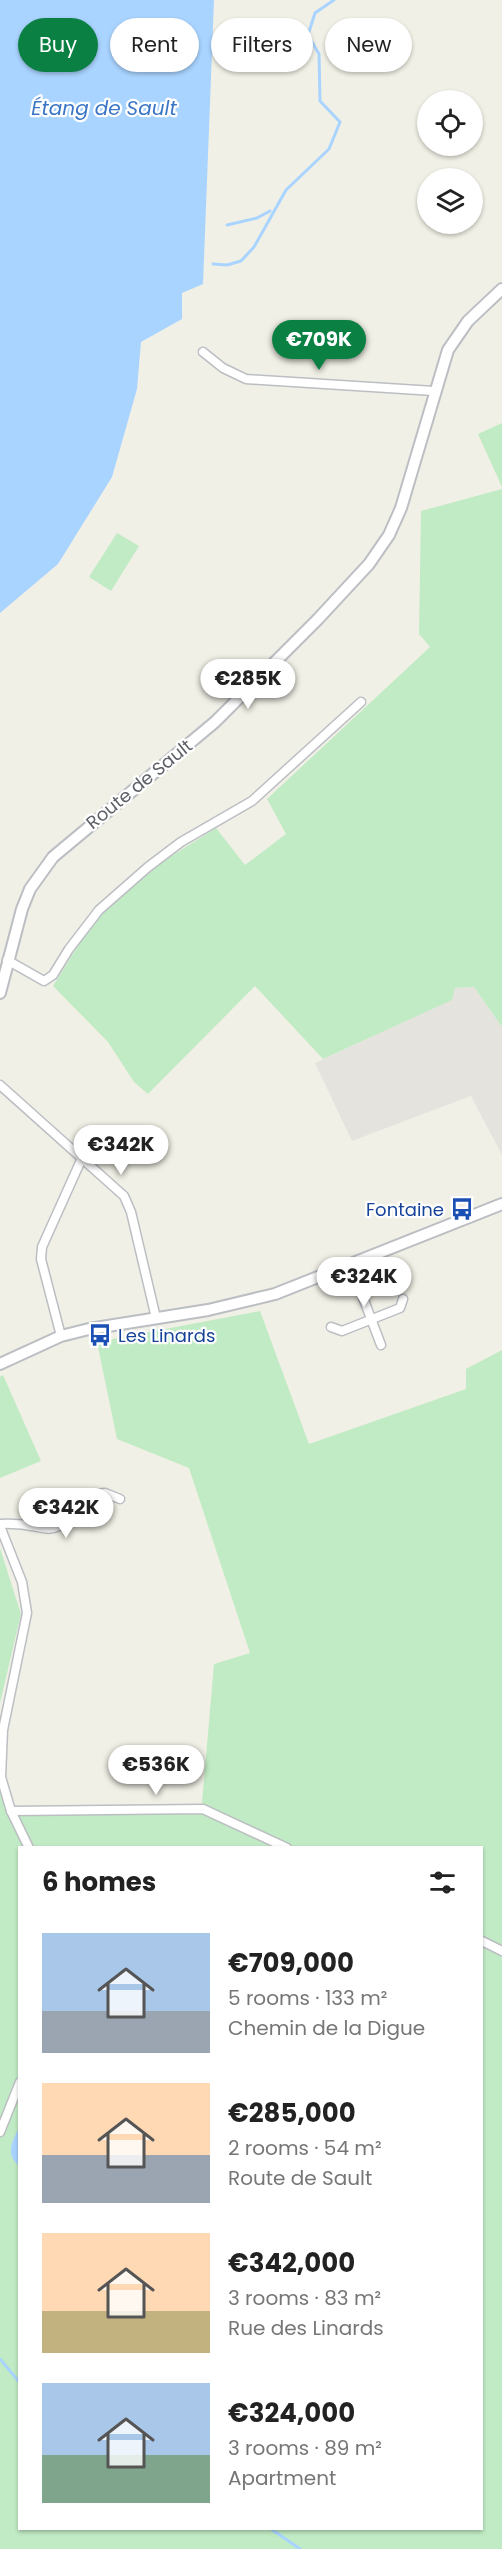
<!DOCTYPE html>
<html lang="en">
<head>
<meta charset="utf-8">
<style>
	body { margin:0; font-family:Poppins,sans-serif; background:#f6f6f6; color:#222; height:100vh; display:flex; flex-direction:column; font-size:22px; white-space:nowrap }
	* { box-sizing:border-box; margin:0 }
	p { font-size:20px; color:#767676 }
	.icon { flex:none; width:33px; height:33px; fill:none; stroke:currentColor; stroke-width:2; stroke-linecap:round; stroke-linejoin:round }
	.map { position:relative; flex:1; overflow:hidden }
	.drawer { position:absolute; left:18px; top:1846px; width:465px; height:684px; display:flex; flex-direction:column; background:#fff; border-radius:0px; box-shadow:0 2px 4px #0004 }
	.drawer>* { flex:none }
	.banner { position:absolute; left:18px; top:18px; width:466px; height:54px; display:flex; gap:12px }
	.controls { position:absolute; left:417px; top:90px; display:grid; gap:12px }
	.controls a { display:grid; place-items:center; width:66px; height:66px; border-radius:50%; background:#fff; box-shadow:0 2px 4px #0004; font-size:30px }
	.price { position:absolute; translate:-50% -51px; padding:0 14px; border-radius:21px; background:#fff; color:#222; font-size:20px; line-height:39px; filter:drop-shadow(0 2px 3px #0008) }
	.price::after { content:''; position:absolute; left:50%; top:36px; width:18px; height:14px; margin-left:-9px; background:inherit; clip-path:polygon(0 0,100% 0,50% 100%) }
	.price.selected { background:#0b8043; color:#fff }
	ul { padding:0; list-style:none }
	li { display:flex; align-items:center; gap:18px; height:150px; padding:0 24px }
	li span { display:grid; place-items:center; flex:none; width:168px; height:120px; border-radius:0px; color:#555 }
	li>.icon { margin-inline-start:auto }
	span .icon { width:72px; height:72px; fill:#fffc; stroke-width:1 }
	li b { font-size:26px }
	h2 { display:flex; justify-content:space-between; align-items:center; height:72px; padding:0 24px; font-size:26px }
	.tag { padding:0 21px; border-radius:27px; background:#fff; box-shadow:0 2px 4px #0004; font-size:21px; line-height:54px }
	.tag.selected { background:#0b8043; color:#fff }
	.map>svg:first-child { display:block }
	.industrial { fill:#e5e3de }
	.green { fill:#c1ebc4; fill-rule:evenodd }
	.water { fill:#a9d4ff }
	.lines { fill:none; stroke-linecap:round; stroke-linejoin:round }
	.stream { stroke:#a9d4ff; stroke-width:3 }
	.minor-casing { stroke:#bbbec3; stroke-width:11 }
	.tertiary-casing { stroke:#bbbec3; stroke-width:14 }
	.minor { stroke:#fff; stroke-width:8 }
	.tertiary { stroke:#fff; stroke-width:10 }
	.labels { text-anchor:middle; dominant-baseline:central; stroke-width:4.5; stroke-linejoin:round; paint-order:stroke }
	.street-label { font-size:18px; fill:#5e6268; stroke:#fff }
	.transit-label { font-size:18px; fill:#164399; stroke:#fff; text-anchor:end }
	.water-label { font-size:20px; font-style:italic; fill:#3b76c6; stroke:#fff }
</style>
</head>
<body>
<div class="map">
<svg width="502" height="2549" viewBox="0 0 502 2549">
	<rect width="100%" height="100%" fill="#f1f0e6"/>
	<polygon class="industrial" points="474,987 502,1027 502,1155 471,1096 352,1141 315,1063 451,1000 455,988"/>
	<g class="green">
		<polygon points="502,423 502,487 478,434"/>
		<polygon points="502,489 502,1027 474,987 455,988 452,1000 323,1059 255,986 148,1094 134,1082 108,1042 53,986 102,907 154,867 216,828 245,865 286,834 267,799 430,647 419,634 421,511"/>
		<polygon points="117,533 139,546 111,591 89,577"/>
		<path d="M260,1311L309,1444L466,1389V1369L502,1350V2549H0V1788L9,1807L201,1814L214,1664L250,1653L189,1468L117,1439L97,1342ZM20,1848H482V2529H20Z"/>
		<polygon points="3,1375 41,1461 0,1478 0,1377"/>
		<polygon points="0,1548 21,1614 0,1703"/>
	</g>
	<g class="water">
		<polygon points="0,0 214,0 203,284 182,293 182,319 141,342 137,389 112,477 58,564 0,613"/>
		<path d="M19,2127V2166C5,2153 12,2143 19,2127Z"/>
	</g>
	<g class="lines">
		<g class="stream">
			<polyline points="227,225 257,218 270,211"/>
			<polyline points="213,264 227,265 241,261 254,247 286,190 329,149 340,122 320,101 319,54 308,35 315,13 334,0"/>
			<polyline points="0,2359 20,2383"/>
			<polyline points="271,2529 300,2549"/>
		</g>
		<g class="minor-casing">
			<g id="minor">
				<polyline points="203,352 223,368 246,379 434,391"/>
				<polyline points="7,960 44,981 53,975 69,949 99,910 148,867 181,842 252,801 361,702"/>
				<polyline points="0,1085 124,1196 131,1212 156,1318"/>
				<polyline points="351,1266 381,1345"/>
				<polyline points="331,1327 342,1331 400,1308 403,1299"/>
				<polyline points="61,1336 41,1259 42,1247 82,1158"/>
				<path d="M0,1524C55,1521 46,1549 90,1495L105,1493L120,1499"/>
				<polyline points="0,1526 22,1582 27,1613 3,1730 1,1777 11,1811 29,1848"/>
				<polyline points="11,1811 203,1809 287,1848"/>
				<polyline points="482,1941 502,1951"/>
				<polyline points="0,2132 20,2082"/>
			</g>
		</g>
		<g class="tertiary-casing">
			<g id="tertiary">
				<polyline points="0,993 22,909 30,889 53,857 215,722 318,619 369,564 389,535 401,508 448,350 468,321 502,289"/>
				<polyline points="0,1364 61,1336 89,1329 208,1310 275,1294 502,1204"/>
			</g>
		</g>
		<use href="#minor" class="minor"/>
		<use href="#tertiary" class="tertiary"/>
	</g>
	<defs>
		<g id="bus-bare" transform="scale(1.8)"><path d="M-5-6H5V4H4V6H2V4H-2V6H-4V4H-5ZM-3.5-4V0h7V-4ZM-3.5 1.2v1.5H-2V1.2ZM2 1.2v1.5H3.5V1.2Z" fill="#1a4fb4" stroke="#fff" stroke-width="2.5" paint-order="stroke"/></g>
	</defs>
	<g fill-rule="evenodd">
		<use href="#bus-bare" x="462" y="1209"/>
		<use href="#bus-bare" x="100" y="1335"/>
	</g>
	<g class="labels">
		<g class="street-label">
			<text transform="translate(139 784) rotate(-39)">Route de Sault</text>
		</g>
		<g class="transit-label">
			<text x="444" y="1209">Fontaine</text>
			<text x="118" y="1335" text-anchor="start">Les Linards</text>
		</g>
		<g class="water-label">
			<text x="104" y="108">Étang de Sault</text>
		</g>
	</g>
</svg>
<div class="controls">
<a><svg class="icon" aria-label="locate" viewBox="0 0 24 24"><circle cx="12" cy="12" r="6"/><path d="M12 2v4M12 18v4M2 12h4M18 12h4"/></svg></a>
<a><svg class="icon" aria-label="layers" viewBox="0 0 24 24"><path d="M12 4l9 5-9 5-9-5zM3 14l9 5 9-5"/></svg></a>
</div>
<b class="price selected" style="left:319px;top:371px">€709K</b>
<b class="price" style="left:248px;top:710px">€285K</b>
<b class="price" style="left:121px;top:1176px">€342K</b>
<b class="price" style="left:364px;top:1308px">€324K</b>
<b class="price" style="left:66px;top:1539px">€342K</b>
<b class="price" style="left:156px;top:1796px">€536K</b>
<div class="banner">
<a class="tag selected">Buy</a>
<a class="tag">Rent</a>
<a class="tag">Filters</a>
<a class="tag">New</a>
</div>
<section class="drawer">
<h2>6 homes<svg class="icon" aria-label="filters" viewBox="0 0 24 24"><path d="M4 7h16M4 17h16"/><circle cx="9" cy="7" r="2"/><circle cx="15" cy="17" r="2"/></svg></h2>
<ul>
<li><span style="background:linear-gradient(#a9c7e8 65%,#9aa5b1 0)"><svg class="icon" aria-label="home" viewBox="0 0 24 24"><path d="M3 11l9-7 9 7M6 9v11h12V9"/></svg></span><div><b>€709,000</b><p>5 rooms · 133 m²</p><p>Chemin de la Digue</p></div></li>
<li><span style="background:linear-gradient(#ffd9b3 60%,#9aa5b1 0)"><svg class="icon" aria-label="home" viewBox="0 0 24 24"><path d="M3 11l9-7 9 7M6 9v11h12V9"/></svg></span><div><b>€285,000</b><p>2 rooms · 54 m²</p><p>Route de Sault</p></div></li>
<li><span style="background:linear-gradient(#ffd9b3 65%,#c2b280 0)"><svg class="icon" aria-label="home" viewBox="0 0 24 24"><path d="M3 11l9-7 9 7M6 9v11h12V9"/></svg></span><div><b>€342,000</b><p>3 rooms · 83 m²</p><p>Rue des Linards</p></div></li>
<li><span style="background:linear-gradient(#a9c7e8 60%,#7fa58c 0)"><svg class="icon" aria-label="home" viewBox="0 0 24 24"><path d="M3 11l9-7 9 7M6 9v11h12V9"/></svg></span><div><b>€324,000</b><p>3 rooms · 89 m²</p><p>Apartment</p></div></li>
</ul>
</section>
</div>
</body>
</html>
